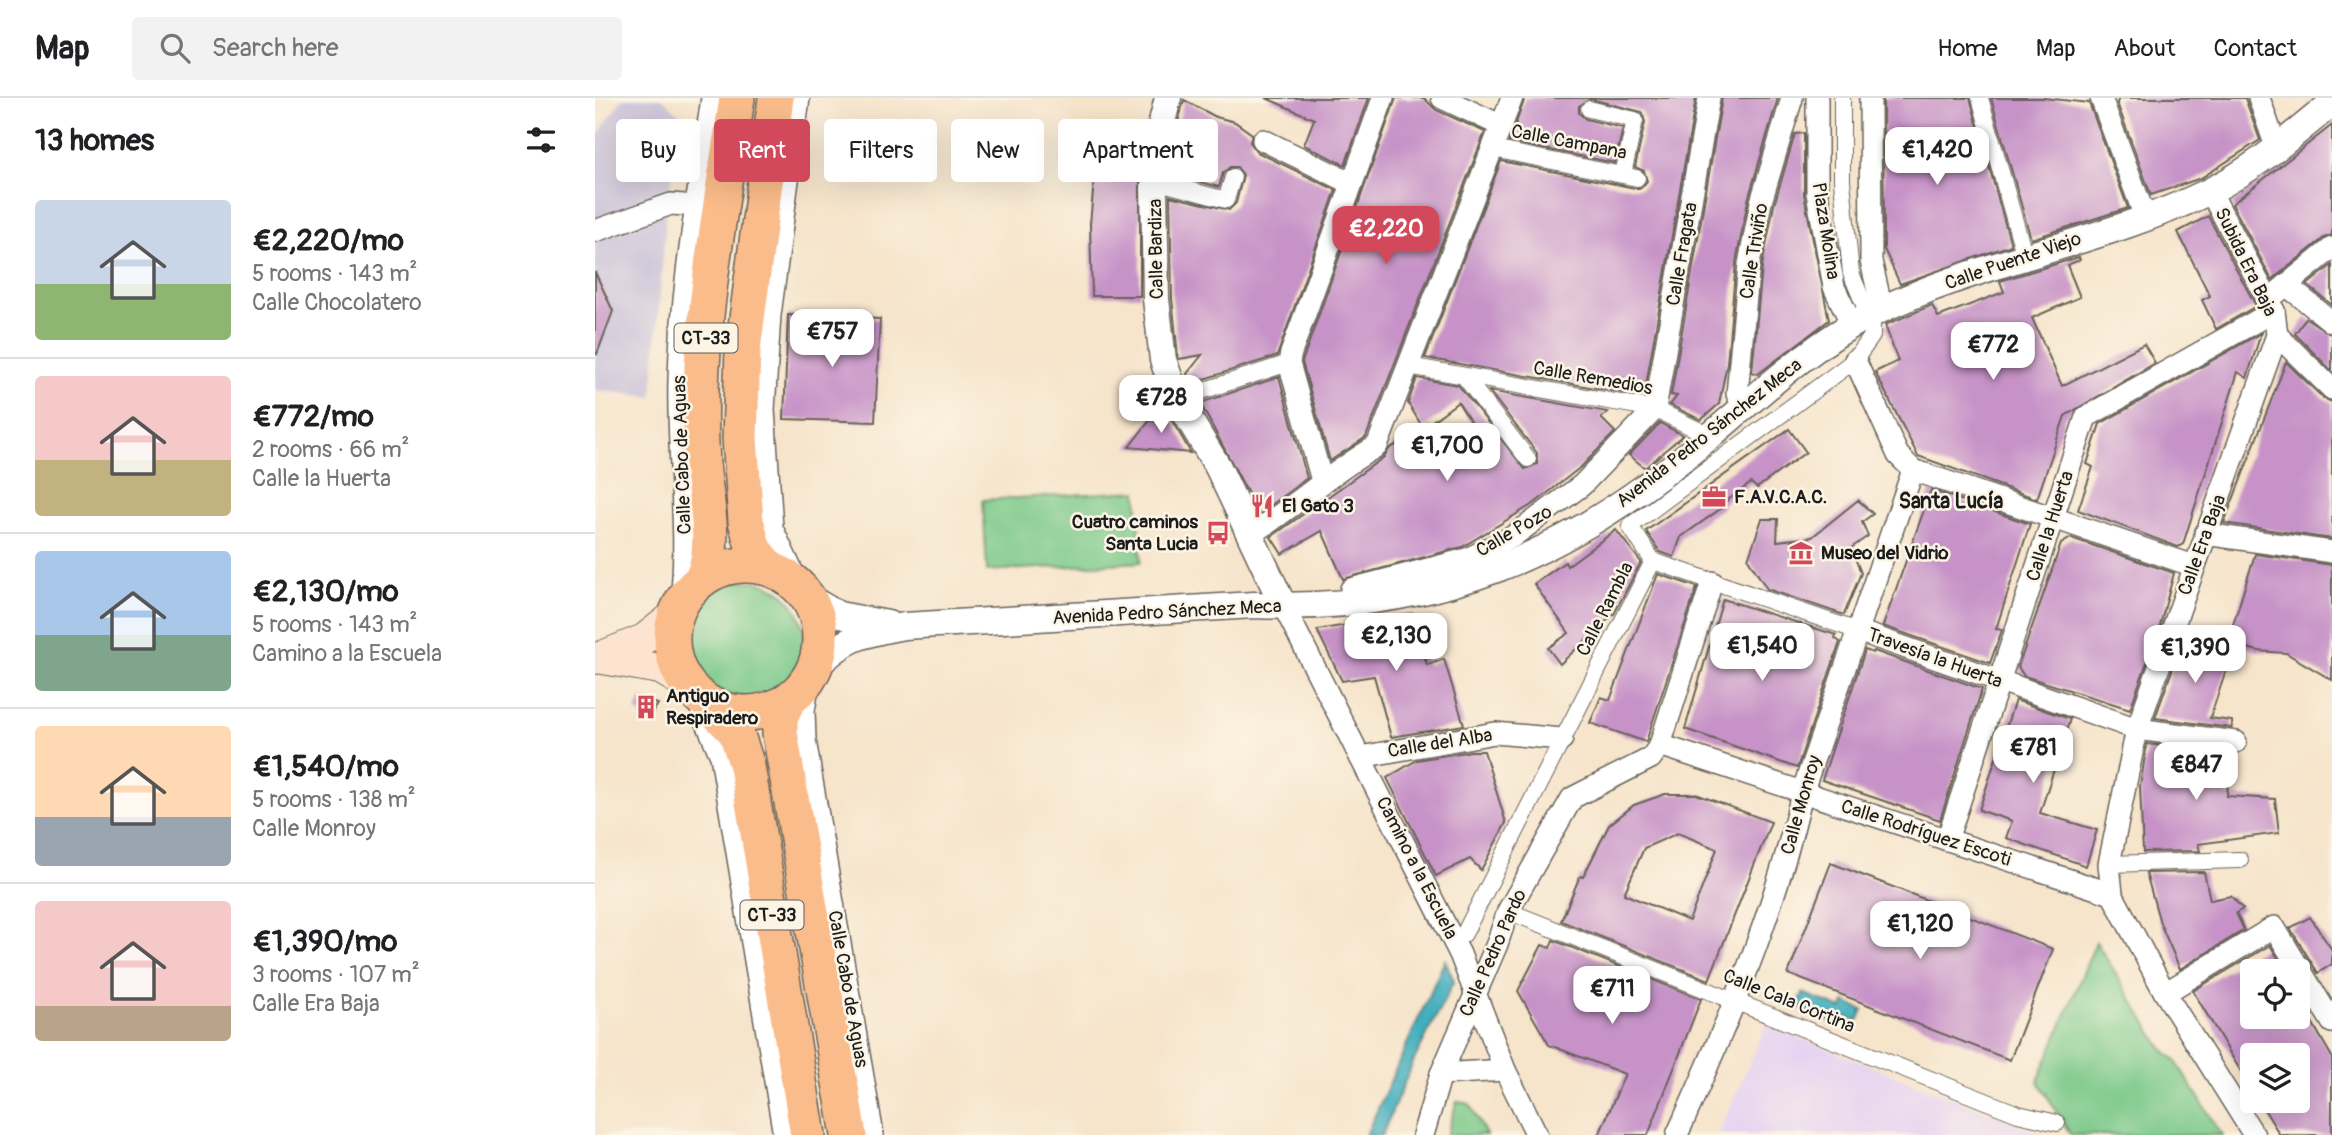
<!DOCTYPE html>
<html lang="en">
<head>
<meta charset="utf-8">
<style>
	body { margin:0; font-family:Pangolin,sans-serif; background:#f2f2f2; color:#202124; height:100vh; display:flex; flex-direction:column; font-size:26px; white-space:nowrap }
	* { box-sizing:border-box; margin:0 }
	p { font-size:23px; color:#757577 }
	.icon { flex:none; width:38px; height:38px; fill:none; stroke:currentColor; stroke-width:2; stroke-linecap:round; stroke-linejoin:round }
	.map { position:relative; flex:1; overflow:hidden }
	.side { display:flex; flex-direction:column; background:#fff; width:595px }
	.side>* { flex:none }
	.banner { position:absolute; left:21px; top:21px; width:665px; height:63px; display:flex; gap:14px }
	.controls { position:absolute; left:1645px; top:861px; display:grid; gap:14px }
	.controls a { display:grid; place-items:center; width:70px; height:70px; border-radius:7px; background:#fff; box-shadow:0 7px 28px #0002; font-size:35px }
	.price { position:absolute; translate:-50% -60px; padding:0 16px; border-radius:14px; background:#fff; color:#222; font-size:23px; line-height:46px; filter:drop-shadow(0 2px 4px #0008) }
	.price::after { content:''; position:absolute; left:50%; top:42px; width:21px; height:16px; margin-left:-10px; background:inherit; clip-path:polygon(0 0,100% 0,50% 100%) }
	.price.current { background:#d1495b; color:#fff }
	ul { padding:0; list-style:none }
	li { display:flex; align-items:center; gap:21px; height:175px; padding:0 35px }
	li+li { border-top:2px solid #e0e0e0 }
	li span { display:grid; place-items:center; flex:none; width:196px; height:140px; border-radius:7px; color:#555 }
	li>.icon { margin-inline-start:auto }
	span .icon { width:84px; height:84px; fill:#fffc; stroke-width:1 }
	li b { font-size:30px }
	h2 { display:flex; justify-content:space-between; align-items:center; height:84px; padding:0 35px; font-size:30px }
	.chip { padding:0 24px; border-radius:7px; background:#fff; box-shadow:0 7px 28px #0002; font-size:24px; line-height:63px }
	.chip.current { background:#d1495b; color:#fff }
	header { display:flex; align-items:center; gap:42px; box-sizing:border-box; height:98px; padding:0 35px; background:#fff; border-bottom:2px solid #e0e0e0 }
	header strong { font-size:33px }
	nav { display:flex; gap:38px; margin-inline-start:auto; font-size:24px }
	.search { width:490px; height:63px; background:#f2f2f2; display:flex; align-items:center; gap:18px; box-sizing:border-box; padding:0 24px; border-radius:7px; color:#757577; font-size:26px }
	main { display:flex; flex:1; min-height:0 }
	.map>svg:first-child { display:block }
	.built { fill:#e5d3f1 }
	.industrial { fill:#c7c0d9 }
	.green { fill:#79c888; stroke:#4a7252; stroke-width:2 }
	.water { fill:#41afbe; stroke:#2e666d; stroke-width:2 }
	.building { fill:#c692c7; fill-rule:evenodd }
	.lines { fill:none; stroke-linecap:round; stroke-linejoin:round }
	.pedestrian-casing { stroke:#686259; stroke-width:18 }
	.minor-casing { stroke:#686259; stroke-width:24 }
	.tertiary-casing { stroke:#686259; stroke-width:29 }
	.secondary-casing { stroke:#686259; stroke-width:32 }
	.trunk-casing { stroke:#686259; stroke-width:38 }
	.pedestrian { stroke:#fff; stroke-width:16 }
	.minor { stroke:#fff; stroke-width:21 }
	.tertiary { stroke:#fff; stroke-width:26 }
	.secondary { stroke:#fde4d1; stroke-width:30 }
	.trunk { stroke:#fabc8b; stroke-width:35 }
	.labels { text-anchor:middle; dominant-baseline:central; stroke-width:5; stroke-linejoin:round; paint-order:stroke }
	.shield { fill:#fcf5e5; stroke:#5f5d58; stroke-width:2 }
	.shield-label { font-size:18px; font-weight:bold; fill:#1c1c1c }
	.street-label { font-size:19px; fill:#1c1c1c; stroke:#fcf5e5 }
	.poi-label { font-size:19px; font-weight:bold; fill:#1c1c1c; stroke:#fcf5e5; text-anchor:start }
	.neighbourhood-label { font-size:21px; font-weight:bold; fill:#1c1c1c; stroke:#fcf5e5 }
</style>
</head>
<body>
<header>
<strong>Map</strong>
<div class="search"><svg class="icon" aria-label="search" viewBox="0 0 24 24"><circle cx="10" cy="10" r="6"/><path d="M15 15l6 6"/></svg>Search here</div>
<nav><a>Home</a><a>Map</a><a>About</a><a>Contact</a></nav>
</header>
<main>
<section class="side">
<h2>13 homes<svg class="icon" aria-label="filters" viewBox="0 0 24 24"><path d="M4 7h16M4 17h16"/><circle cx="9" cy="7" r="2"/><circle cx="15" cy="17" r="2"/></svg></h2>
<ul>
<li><span style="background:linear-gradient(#c9d6e8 60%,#8fb573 0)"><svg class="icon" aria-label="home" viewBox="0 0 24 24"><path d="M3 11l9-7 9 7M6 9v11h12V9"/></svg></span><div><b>€2,220/mo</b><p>5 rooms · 143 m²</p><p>Calle Chocolatero</p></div></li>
<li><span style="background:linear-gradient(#f6c9c9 60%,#c2b280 0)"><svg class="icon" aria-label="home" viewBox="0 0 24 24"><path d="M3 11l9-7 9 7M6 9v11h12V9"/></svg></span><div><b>€772/mo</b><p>2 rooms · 66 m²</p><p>Calle la Huerta</p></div></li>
<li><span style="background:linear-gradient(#a9c7e8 60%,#7fa58c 0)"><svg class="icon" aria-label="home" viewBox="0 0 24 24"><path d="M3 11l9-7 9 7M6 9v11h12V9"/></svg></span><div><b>€2,130/mo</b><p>5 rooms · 143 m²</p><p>Camino a la Escuela</p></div></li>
<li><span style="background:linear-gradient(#ffd9b3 65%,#9aa5b1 0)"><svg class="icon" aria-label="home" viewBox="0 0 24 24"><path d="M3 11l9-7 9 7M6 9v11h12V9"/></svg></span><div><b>€1,540/mo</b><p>5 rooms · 138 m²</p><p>Calle Monroy</p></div></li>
<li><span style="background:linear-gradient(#f6c9c9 75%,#b9a48a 0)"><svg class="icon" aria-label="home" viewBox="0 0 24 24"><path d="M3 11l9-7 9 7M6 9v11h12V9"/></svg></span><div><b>€1,390/mo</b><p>3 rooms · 107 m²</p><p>Calle Era Baja</p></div></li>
</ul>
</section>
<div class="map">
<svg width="1737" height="1037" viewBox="0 0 1737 1037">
	<rect width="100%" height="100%" fill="#fcf5e5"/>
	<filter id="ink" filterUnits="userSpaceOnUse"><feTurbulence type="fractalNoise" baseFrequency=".0143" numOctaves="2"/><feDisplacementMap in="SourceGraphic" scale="14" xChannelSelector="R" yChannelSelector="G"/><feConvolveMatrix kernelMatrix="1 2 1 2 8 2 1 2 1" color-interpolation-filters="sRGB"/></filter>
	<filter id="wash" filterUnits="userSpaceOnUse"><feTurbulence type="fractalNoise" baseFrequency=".00686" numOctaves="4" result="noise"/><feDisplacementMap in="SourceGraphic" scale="28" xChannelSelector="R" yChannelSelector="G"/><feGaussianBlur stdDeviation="1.57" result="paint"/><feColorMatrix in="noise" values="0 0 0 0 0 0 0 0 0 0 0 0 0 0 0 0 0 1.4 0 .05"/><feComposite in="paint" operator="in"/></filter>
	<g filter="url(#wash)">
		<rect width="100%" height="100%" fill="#f6e4cb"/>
		<polygon class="built" points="1171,927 1451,1037 1123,1037"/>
		<polygon class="industrial" points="28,0 67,0 86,18 71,117 57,299 0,292 0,41"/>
		<g class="green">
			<polygon points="542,393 546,464 392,473 388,402"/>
			<circle cx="151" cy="541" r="58"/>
			<polygon points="1501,844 1567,950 1580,962 1627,1037 1476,1037 1443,983"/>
			<polygon points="862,1003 875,1006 891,1037 852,1037"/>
		</g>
		<g class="water">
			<polygon points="850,862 859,883 819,962 787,1037 771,1037"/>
			<polygon points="1208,895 1247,911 1250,904 1268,912 1263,923 1249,918 1245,927 1202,909"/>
		</g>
		<g id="blocks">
			<g class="building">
				<polygon points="671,0 774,0 750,67 709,47 719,21"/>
				<polygon points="801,0 829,0 841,12 890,34 771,339 735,363 707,264"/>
				<polygon points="930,0 1101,0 1050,292 1041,290 1034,296 830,260 906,63 1040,90 1046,90 1052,83 1049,73 1040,69 1050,24 1047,14 996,1 984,8 984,15 991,21 1028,30 1020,65 914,44"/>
				<polygon points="1127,0 1183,0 1153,102 1141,164 1132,265 1124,306 1106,322 1075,307 1082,298 1076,297"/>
				<polygon points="1288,0 1375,0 1416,147 1305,186 1289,151"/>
				<polygon points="1396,0 1449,0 1494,5 1533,110 1436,141"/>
				<polygon points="1524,0 1650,0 1665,42 1606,80 1556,97 1522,5"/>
				<polygon points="589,2 621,19 640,24 657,36 655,44 662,54 741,92 682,258 596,285 592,276 607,257 584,261 583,258 577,200 575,98 634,112 641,105 648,77 642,69 635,69 628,75 624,89 576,76 579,40"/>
				<polygon points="1737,27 1737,137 1729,140 1677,182 1637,106"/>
				<polygon points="1209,35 1209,97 1234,222 1163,276 1157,274 1167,168 1179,107 1200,36"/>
				<polygon points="502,52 545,57 545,198 497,198 495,126"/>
				<polygon points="1613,118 1661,208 1621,231 1607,202 1615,198 1583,134"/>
				<polygon points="1484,159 1485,162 1472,167 1485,199 1437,220 1467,288 1549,246 1560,265 1470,318 1442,401 1323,358 1280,274 1303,263 1290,227 1337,207 1343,219 1409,194 1405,183"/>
				<polygon points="1737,167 1737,207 1712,187"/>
				<polygon points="0,174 18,213 2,256 0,255"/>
				<polygon points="193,217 285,221 280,324 189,321"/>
				<polygon points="1711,220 1737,237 1737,273 1700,236"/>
				<polygon points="1666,235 1652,280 1643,274 1588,446 1583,449 1483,412 1498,369 1492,366 1505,326"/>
				<polygon points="1691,264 1728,300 1737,304 1737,441 1629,425"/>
				<polygon points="684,279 712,380 664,416 605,305"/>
				<polygon points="822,280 863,287 930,371 942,366 942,355 894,293 1013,314 1006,320 1020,334 987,368 940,405 867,449 748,481 727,433 687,456 676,439 789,359 795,350 836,328 855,366 891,349 863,304 828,330 813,305"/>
				<polygon points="567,307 569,309 596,355 534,349"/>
				<polygon points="1065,325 1088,337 1050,370 1034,357"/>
				<polygon points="1194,331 1211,354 1162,390 1156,385 1126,407 1128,409 1086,439 1079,459 1065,454 1051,433"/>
				<polygon points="1336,392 1435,426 1401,531 1407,532 1395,565 1288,528"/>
				<polygon points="1263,402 1278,416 1267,424 1273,438 1256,450 1266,475 1249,517 1172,491 1153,461 1167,421 1183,421 1182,443 1217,439"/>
				<polygon points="1021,432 1046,464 1019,516 965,566 953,550 974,535 939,486 970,464 972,468"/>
				<polygon points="1476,440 1579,475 1564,531 1535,611 1429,578 1423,569 1466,446"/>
				<polygon points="1660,456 1737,467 1737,582 1691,555 1662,553 1633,543"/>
				<polygon points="1063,476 1102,489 1051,644 995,625 1006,599 1015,602"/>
				<polygon points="1128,501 1241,537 1240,540 1245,544 1202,670 1090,631"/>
				<polygon points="818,516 832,567 849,561 869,627 796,639 779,578 747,583 722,532"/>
				<polygon points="1589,539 1637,555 1615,620 1637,623 1637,630 1560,620"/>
				<polygon points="1270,552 1278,555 1279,553 1387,591 1345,722 1227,682"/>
				<polygon points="46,601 63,606 56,617 50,619 41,613"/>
				<polygon points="1420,602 1475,621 1445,715 1502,732 1491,768 1411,740 1417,723 1384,712"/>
				<polygon points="1552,646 1635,656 1632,698 1680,701 1684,735 1603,746 1605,753 1548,754 1545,688"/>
				<polygon points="876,653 889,653 911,725 886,772 875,761 841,778 792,680 822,662"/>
				<path d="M1070,696H1101L1176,724L1114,882L966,823L985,778L988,779L1014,727L1039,707ZM1083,735L1122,751L1094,823L1029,796L1049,750Z"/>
				<polygon points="1236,765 1458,851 1415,962 1193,876"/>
				<polygon points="1609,774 1615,802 1636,798 1648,811 1641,815 1649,832 1585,871 1565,825 1551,775"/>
				<polygon points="1715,819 1737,852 1737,866 1723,875 1695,830"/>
				<polygon points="958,842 1106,901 1053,1037 1004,1037 1030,976 954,947 923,893 947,847 955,850"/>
				<polygon points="1675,847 1691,873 1657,873 1657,919 1714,919 1737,959 1737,1037 1685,1037 1664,1003 1703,1003 1703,957 1657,957 1657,992 1598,893"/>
			</g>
		</g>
	</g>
	<g filter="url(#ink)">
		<use href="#blocks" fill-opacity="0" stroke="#686259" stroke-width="2"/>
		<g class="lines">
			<g class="pedestrian-casing">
				<g id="pedestrian">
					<polyline points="1385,0 1430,159"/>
					<polyline points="994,11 1040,22 1028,76"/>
					<polyline points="898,51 1042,80"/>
					<polyline points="560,83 631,102 638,79"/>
					<polyline points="813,268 1060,311 1115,338"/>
					<polyline points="869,278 933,361"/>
					<polyline points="582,301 694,265"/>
					<polyline points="1058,463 1035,428 1260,262 1277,238 1277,226 1256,175 1247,83 1247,0"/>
					<polyline points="1058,463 1263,533"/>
					<polyline points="1514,766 1645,762"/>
					<polyline points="913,813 1423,1016 1462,1025"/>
					<polyline points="869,836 1058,463"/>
				</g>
			</g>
			<g class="minor-casing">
				<g id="minor">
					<polyline points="847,0 907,28"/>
					<polyline points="1222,0 1222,95 1239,189 1257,227"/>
					<polyline points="1275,0 1276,163 1287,211"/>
					<polyline points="1506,0 1550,119"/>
					<polyline points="1664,0 1681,49"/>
					<polyline points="668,42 756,85"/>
					<polyline points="1615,93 1679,213 1682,237 1542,631 1514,766 1517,796 1570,895 1659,1037"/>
					<polyline points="0,133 76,106 102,108"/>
					<polyline points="1691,187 1737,224"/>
					<polyline points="1673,202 1737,150"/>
					<polyline points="1682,237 1737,291"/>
					<polyline points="1260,262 1303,357 1318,372 1599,468"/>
					<polyline points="1148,308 1142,296 1154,166 1166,104 1197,0"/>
					<polyline points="727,383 694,265 696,255 788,0"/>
					<polyline points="1610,436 1737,454"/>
					<path d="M655,437C700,409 736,374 782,348L917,0"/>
					<polyline points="204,488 177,430 169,312 175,217 204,0"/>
					<polyline points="759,504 756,491 872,461 917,439 987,387 1060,311 1114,0"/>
					<path d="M86,505C94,431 82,356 84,281C86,187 104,93 117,0"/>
					<polyline points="689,509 865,856 910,972 942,1037"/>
					<polyline points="1263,533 1542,631 1641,644"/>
					<polyline points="215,579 209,612 210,642 278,1037"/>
					<polyline points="99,595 126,658 189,1037"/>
					<polyline points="1065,647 1517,796"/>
					<polyline points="765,659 900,635 967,641"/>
					<polyline points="1352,742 1491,319 1679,213"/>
					<polyline points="1570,895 1679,829 1737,924"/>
					<polyline points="846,976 910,972"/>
					<polyline points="828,1037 846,976 902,846 913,813 977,700 1056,660 1065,647 1117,484"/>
					<path d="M1082,1037C1132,926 1180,814 1207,695L1318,372"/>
				</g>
			</g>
			<g class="tertiary-casing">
				<g id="tertiary">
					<polyline points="573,0 562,44 559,90 561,201 568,262 582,301 623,369 689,509"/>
					<polyline points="214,500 244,517 293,526"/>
					<path d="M220,570C250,539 267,536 309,528L659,507C844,515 975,457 1115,338C1165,296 1216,247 1275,217C1382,163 1505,146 1613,94C1658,72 1698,37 1737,5"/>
				</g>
			</g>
			<g class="secondary-casing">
				<g id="secondary">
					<polyline points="0,561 49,541 82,515"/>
					<polyline points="8,561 65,571 91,586"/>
				</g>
			</g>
			<g class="trunk-casing">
				<g id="trunk">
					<circle cx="151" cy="541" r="74"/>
					<polyline points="174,470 159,452 151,423 145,340 148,251 181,0"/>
					<path d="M107,481C123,448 110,401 107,365C99,244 125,120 142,0"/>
					<polyline points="193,603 185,619 185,635 254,1037"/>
					<polyline points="116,608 141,634 152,668 213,1037"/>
				</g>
			</g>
			<use href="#pedestrian" class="pedestrian"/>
			<use href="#minor" class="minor"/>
			<use href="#tertiary" class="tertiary"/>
			<use href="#secondary" class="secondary"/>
			<use href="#trunk" class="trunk"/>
		</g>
	</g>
	<defs>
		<g id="office-bare" transform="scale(1.89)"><path d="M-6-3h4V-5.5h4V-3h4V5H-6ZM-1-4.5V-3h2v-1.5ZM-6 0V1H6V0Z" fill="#d1495b" stroke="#fcf5e5" stroke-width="2.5" paint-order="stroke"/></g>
		<g id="restaurant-bare" transform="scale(1.89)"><path d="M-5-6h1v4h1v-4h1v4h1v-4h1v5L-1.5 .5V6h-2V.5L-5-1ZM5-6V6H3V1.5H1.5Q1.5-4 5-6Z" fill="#d1495b" stroke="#fcf5e5" stroke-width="2.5" paint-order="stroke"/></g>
		<g id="bus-bare" transform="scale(1.89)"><path d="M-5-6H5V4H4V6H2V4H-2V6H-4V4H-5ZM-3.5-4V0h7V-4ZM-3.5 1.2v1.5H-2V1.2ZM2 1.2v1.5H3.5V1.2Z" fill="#d1495b" stroke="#fcf5e5" stroke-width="2.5" paint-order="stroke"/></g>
		<g id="museum-bare" transform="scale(1.89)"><path d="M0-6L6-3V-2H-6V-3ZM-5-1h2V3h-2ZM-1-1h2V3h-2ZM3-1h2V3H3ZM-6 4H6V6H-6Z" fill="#d1495b" stroke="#fcf5e5" stroke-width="2.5" paint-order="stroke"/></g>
		<g id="building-bare" transform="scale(1.89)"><path d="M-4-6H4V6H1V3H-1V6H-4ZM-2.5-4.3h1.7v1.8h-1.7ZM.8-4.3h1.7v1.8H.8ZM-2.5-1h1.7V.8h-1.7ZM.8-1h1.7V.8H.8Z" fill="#d1495b" stroke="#fcf5e5" stroke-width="2.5" paint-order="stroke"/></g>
	</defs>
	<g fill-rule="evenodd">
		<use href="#office-bare" x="1119" y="399"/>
		<use href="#restaurant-bare" x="667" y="408"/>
		<use href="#bus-bare" x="623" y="435"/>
		<use href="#museum-bare" x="1206" y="455"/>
		<use href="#building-bare" x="51" y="609"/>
	</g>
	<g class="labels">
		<g class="shield">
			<rect x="79.5" y="225.5" width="63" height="29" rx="5"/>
			<rect x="145.5" y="802.5" width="63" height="29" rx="5"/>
		</g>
		<g class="shield-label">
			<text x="111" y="240">CT-33</text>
			<text x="177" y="817">CT-33</text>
		</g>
		<g class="street-label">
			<text transform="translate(974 44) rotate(11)">Calle Campana</text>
			<text transform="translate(1231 133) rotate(81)">Plaza Molina</text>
			<text transform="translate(561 151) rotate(-91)">Calle Bardiza</text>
			<text transform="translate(1159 153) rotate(-81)">Calle Triviño</text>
			<text transform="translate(1087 156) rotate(-80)">Calle Fragata</text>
			<text transform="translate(1418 163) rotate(-19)">Calle Puente Viejo</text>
			<text transform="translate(1651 164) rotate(64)">Subida Era Baja</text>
			<text transform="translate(998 280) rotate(10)">Calle Remedios</text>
			<text transform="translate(1114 335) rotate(-38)">Avenida Pedro Sánchez Meca</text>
			<text transform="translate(87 357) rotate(-92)">Calle Cabo de Aguas</text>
			<text transform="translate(1455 428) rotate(-72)">Calle la Huerta</text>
			<text transform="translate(919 433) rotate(-30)">Calle Pozo</text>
			<text transform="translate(1607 447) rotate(-70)">Calle Era Baja</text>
			<text transform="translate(1010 511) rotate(-63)">Calle Rambla</text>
			<text transform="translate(572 514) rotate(-3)">Avenida Pedro Sánchez Meca</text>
			<text transform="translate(1340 560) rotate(20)">Travesía la Huerta</text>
			<text transform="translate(845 645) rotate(-9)">Calle del Alba</text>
			<text transform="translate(1206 707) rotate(-74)">Calle Monroy</text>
			<text transform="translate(1331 735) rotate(18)">Calle Rodríguez Escoti</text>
			<text transform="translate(822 770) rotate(63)">Camino a la Escuela</text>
			<text transform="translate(898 855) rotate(-66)">Calle Pedro Pardo</text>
			<text transform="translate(253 891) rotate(80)">Calle Cabo de Aguas</text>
			<text transform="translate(1194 903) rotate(22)">Calle Cala Cortina</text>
		</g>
		<g class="poi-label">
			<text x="1139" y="399">F.A.V.C.A.C.</text>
			<text x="687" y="408">El Gato 3</text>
			<text x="603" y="424" text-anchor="end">Cuatro caminos<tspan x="603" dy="22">Santa Lucia</tspan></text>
			<text x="1226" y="455">Museo del Vidrio</text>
			<text x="71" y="598">Antiguo<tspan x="71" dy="22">Respiradero</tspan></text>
		</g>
		<g class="neighbourhood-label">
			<text x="1356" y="403">Santa Lucía</text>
		</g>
	</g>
</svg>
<div class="controls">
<a><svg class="icon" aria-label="locate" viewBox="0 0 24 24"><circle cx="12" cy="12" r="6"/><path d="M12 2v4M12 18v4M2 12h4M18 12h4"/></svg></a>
<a><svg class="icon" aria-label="layers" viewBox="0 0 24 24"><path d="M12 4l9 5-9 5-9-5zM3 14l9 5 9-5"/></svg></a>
</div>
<b class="price" style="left:1342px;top:89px">€1,420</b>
<b class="price current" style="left:791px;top:168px">€2,220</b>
<b class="price" style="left:237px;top:271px">€757</b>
<b class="price" style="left:1398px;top:284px">€772</b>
<b class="price" style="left:566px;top:337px">€728</b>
<b class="price" style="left:852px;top:385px">€1,700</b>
<b class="price" style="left:801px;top:575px">€2,130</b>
<b class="price" style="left:1167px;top:585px">€1,540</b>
<b class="price" style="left:1600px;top:587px">€1,390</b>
<b class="price" style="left:1438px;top:687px">€781</b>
<b class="price" style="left:1601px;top:704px">€847</b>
<b class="price" style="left:1325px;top:863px">€1,120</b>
<b class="price" style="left:1017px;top:928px">€711</b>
<div class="banner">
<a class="chip">Buy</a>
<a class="chip current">Rent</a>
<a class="chip">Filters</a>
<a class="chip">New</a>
<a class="chip">Apartment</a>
</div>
</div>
</main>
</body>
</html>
